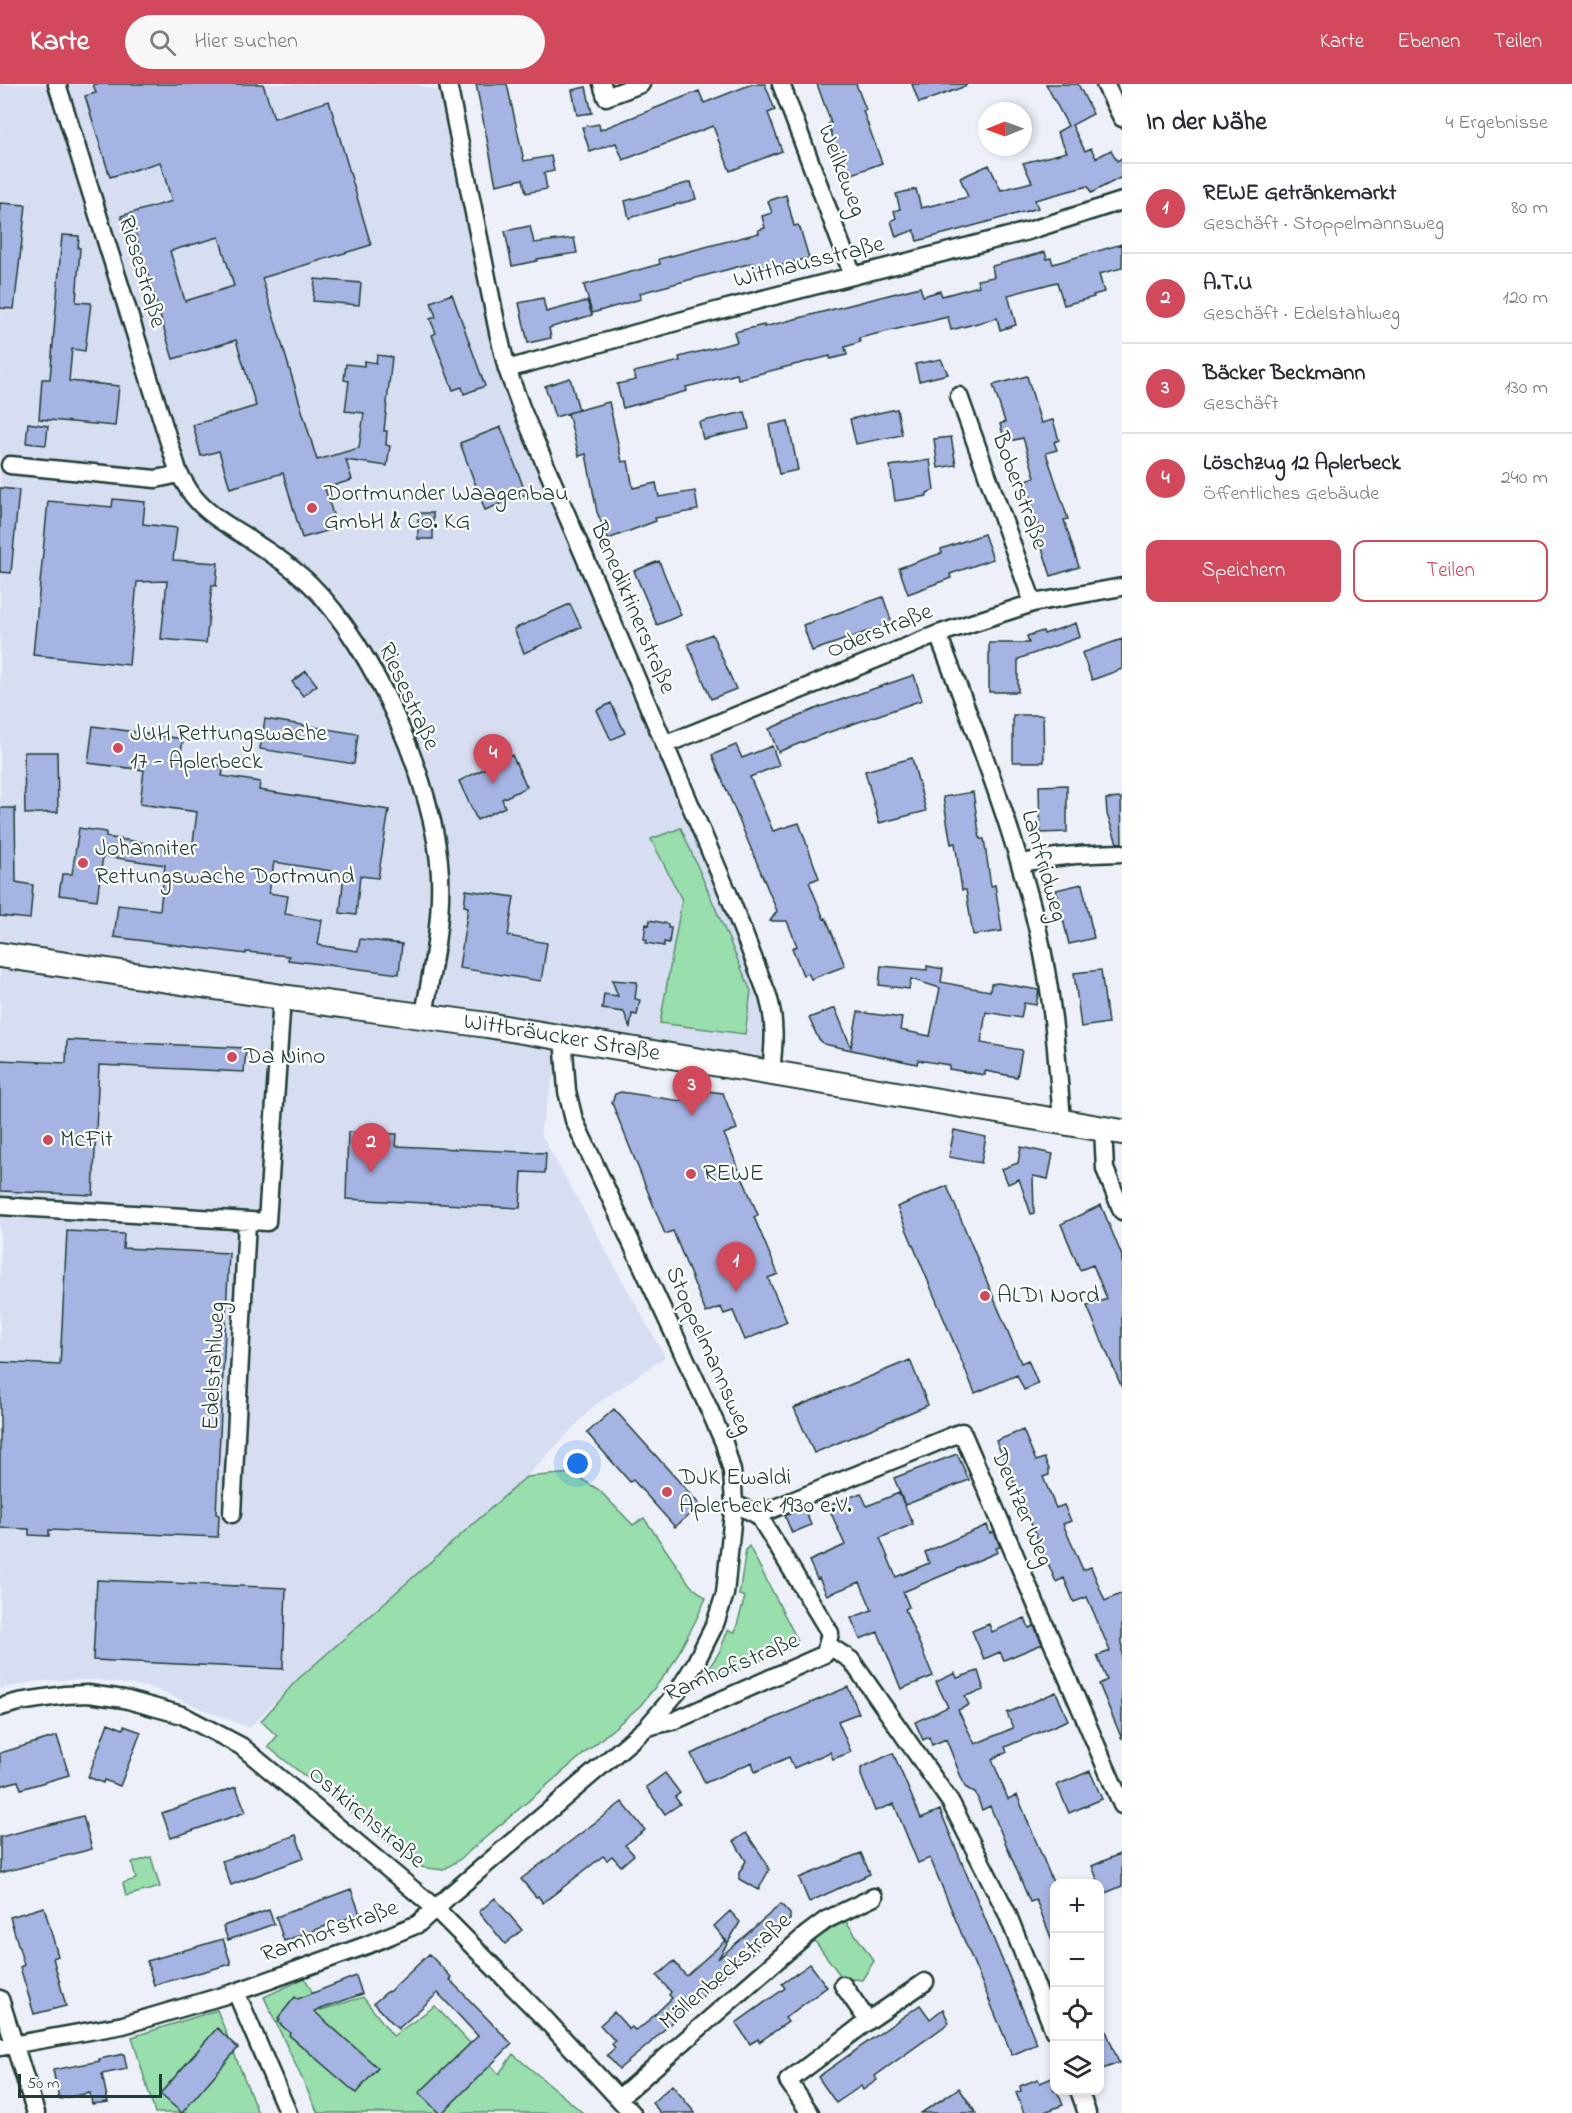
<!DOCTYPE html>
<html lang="de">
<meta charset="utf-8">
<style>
:root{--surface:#fff;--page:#f7f7f7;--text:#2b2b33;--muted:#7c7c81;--line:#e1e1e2;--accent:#d1495b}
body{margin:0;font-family:"Indie Flower",sans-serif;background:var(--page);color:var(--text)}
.controls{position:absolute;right:18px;bottom:18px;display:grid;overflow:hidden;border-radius:12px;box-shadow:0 3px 9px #0003}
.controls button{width:54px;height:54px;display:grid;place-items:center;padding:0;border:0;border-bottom:2px solid var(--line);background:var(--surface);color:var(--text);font:30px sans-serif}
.compass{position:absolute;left:978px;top:18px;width:54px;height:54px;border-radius:50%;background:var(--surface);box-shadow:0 3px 9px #0003;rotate:269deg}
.scale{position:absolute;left:18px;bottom:15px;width:144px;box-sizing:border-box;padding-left:6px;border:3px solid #1f3d34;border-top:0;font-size:16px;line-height:21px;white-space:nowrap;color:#1f3d34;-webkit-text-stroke:4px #fff;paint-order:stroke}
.you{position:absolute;left:578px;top:1380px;width:21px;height:21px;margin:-15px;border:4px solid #fff;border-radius:50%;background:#1a73e8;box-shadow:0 0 0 9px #1a73e833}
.badge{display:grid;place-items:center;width:39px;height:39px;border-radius:50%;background:var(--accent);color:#fff;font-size:20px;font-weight:700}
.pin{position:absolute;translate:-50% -50px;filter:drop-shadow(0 2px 3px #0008)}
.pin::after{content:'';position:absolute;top:32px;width:21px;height:18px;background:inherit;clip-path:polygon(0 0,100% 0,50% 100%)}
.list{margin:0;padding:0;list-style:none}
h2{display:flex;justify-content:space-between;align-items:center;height:78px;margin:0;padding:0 24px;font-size:26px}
h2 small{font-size:20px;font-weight:400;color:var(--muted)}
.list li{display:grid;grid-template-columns:39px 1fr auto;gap:18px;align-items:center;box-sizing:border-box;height:90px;padding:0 24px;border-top:2px solid var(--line)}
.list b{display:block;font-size:22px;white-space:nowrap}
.list p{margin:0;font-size:20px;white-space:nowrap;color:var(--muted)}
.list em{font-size:20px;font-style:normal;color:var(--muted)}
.actions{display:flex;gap:12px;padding:18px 24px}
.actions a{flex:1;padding:14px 0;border:2px solid var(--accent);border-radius:12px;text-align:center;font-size:21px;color:var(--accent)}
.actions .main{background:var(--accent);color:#fff}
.icon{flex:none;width:33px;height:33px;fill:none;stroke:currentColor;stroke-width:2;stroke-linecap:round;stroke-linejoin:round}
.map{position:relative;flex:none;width:1122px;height:2029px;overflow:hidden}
header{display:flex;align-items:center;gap:36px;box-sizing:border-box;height:84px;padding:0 30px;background:var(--accent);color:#fff}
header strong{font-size:28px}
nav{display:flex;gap:33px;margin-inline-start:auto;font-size:21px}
.search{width:420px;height:54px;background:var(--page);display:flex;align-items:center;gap:15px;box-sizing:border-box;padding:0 21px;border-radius:33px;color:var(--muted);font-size:22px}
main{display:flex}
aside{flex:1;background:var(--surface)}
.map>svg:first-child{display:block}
.built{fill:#d7def2}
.green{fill:#98dfad;stroke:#5c8e70;stroke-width:1.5}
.building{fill:#a5b4e3;stroke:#1f3d34;stroke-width:1.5;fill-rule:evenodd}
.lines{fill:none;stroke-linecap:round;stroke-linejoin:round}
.street-casing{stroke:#1f3d34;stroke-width:21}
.secondary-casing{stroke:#1f3d34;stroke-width:28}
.street{stroke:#fff;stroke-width:16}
.secondary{stroke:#fff;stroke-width:24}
.poi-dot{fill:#d1495b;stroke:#fff;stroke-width:2}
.labels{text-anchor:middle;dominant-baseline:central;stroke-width:4.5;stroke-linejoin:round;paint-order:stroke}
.street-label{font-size:24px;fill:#1f3d34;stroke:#fff}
.poi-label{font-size:24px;fill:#1f3d34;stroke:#fff;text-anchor:start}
</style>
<header>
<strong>Karte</strong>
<div class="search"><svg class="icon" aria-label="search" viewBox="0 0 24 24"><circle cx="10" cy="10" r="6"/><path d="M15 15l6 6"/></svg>Hier suchen</div>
<nav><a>Karte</a><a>Ebenen</a><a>Teilen</a></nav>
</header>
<main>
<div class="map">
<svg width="1122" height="2029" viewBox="0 0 1122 2029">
<rect width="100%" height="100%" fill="#edf0f9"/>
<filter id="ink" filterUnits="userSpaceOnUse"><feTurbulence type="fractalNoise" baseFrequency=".0167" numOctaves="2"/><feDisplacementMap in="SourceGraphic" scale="12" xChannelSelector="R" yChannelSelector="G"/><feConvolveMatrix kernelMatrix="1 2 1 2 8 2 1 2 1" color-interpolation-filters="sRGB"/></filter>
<g filter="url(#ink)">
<path class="built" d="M0,0H415L445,9L504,287L768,912L771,988L563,953L540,1048L665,1273L594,1322L526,1393L295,1598L249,1644L152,1604L120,1599L96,1596H62L34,1598L0,1605Z"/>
<path class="green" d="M681,744L751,907L745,950L660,939L682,816L651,755Z
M572,1389L599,1406L633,1441L644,1434L690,1501L706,1514L696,1536L671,1583L640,1622L459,1776L443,1786L420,1783L268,1663L277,1652L261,1637L295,1598L526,1393Z
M749,1462L798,1557L797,1561L711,1597L707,1587L720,1567L728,1546L735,1548L745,1513L739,1511L746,1465Z
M151,1773L160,1803L126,1812L123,1799L136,1795L132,1779Z
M845,1836L874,1877L862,1896L853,1895L846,1899L814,1856Z
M305,1894L321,1926L363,1913L393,1952L435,1922L499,1990L513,1970L583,2029H318L264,1913Z
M217,1926L258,2029H155L132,1953Z"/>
<path class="building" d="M93,0H263L274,34L329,17L371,161L262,194L317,376L359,364L364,329L345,327L349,297L344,296L346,280L364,282V277L376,279L377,271L392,273L384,347H387L386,361L390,362L387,382L346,376L352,396L325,404L337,444L302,454L283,389L230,404L219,367L201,372L193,341L256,322L236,256L173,275L136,151L128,154L121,132L172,117L160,78L110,93L85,12L96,9ZM219,153L234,202L185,217L170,167Z
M476,0H507L524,77L551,72L554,87L544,89L547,105L526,109L523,95L496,101Z
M752,0H765L775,26L768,29L782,67L730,87L713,42L623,76L616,59L590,68L582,43L599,40L600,46L699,7L704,19Z
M817,0H856L866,26L863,27L882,79L847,92L828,40L831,39Z
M912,0H966V2L919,19Z
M1046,0H1078L1093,30L1072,41L1085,67L1091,64L1096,74L1111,66L1117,77L1122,74V93L1091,109L1088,102L1035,116L1038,124L951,148L917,157L914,146L896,153L891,137L896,134L894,127L900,125L896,110L916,105L921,124L968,113L960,94L989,81L1001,106L1032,98L1023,79L1067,68L1057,48L1068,42Z
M586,3L592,29L577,31L572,6Z
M691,98L696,115L629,134L625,117Z
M786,111L794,142L798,141L800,144L809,174L772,184V182L754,185L752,179L640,209L641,215L592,229L584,201L660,180L659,175L759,149L758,146L765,144L762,132L772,129L768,117Z
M0,119L26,121L14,225L0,224Z
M530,142L534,159L574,154L577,169L537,175V177L512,182L505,147Z
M62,151L79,152L78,164H80L76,218L91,219L85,267L72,265L69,297L119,302L115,342L39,335L42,295H50Z
M1122,160V184L1099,190L1104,208L1093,211L1094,213L1064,221L1057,198L1008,211L1016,241L1000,246L997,234L951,246L948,233L859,254L860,258L845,263L847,271L830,275V272L738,295L737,290L686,303L687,307L623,324L617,300L636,296L634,288L680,277L679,273L737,258L734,248L764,241V243L920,203L923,212L940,207L942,212L979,202L977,196L994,193L992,182L1045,168L1047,175L1051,174L1053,180Z
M315,195L361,199L359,221L313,217Z
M452,210L485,302L464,310L462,303L453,306L432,251L436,249L430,235L436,233L431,218Z
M543,214L546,228L587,217L592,231L549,244L551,254L528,259L519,219Z
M941,275L948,290L919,297L915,280Z
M1027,292L1041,339L1053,336L1059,356L1054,358L1057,366L1046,369L1068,435L1064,436L1079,483L1051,492L1036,445L1039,444L1024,397L1035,393L1023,354L1005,358L1000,340L1005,338L993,301Z
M570,294L579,326L555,333L545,302Z
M609,318L622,378L628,377L633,404L656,399L659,413L695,407L698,426L655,434L656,437L608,455L597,428L586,370L579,372L568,329Z
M897,325L902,351L856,360L850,335Z
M745,328L749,345L703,355L699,338Z
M788,337L798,386L779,390L769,341Z
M28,339L48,342L46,361L26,359Z
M501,343L526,410L485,426L460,359Z
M951,353L956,381L938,384L934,355Z
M930,376L934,406L927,409V412L895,417L890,382Z
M0,404L19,406L11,489L0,488Z
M113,415L145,418L143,440L177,444L173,476L218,479L216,502L212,501L206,559L161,555L167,497L137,498L129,581L33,571L48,417L112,423Z
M418,429H433V455H418Z
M984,450L993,475L950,490L951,494L908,510L899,484L942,469L941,465Z
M659,477L681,531L657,541L634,487Z
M883,513L892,539L812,567L803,541Z
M570,520L581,543L524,569L514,545Z
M1076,539L1080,553L1018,575V608H989V559H1029L1027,552L1043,547L1044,550Z
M712,550L736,605L711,615L688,560Z
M1122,555V585L1092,596L1082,569Z
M306,587L317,601L303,612L292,598Z
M914,591L922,616L821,651L778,668L769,645L820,623Z
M611,619L625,649L611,656L597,626Z
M1013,631H1043L1044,678H1013Z
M265,635L358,650L354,680L260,665Z
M93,642L183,655L180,676L224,682L222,692L260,698L259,706L389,726L378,794L360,792L356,831L340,829L344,789L274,778L269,809L288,812L285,830L322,836L318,861L358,867L360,855L402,860L399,890L288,876L289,872L246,868V870L114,853L118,821L160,826L165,781L103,772L97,816L59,811L62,790H72L79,744L106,748V753L192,766L197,728L140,720L144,686L88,679Z
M736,661L742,674L772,662L779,681L750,693L773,747L799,739L819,794L809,798L824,835L826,834L845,882L811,895L808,889L803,891L792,864L797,862L787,837H770L777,827L712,671Z
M24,668H57L58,728L25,730Z
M512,671L527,703L502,715L505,723L477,736L459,697Z
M912,674L926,727L879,739L865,687Z
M1067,701V748L1040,749L1039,702Z
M973,708L980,755H984L991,802L995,801L1002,847L973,851L966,806H962L955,759L951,760L943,713Z
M1121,714L1122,759H1117L1107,730L1106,715Z
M0,724H15L16,798L33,801L30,835L0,832Z
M1082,800L1094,854L1069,860L1056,806Z
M466,806L514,813L508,852L547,859L541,897L459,884L468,823L464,822Z
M650,836L668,840V844H671L669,859L664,858V862L646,859L647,856L644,855L646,840L649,841Z
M881,882L927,886V882L943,885L941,898L966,903L990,907L991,900L998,899L1039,906L1036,921L1024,919L1021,934L986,928L981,959L1022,966L1017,993L985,987V991L949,985V981L918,976L917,980L824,960L818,954L809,934L835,924L851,963L858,928L902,934L900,946L930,952L940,904L911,895L909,905L879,901Z
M1101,886L1108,939L1081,943L1074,889Z
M612,896L637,898L635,915L640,916L637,931L632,930L630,944L624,928L602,925L604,910L618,912Z
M67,956L246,964L244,988L99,981L93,1111L0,1107V976L66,979Z
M684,1004L723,1009L737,1045L724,1050L758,1131L754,1133L778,1190L768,1194L787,1238L745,1256L733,1227L724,1230L721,1223L706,1229L673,1147L665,1150L612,1019L615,1010L621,1008L681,1017Z
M954,1046L986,1053L981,1079L949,1073Z
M348,1048L397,1050L396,1062L546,1069L545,1089L522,1088L520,1124L346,1115Z
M1021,1063L1053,1070L1048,1095L1033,1092L1034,1129L1031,1130L1019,1095L1008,1100L1002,1085L1018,1079Z
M947,1102L1021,1279L1028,1276L1038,1300L1024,1306L1017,1291L975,1309L897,1123Z
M1101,1121L1122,1172V1304L1087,1222L1107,1215L1093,1181L1080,1186L1061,1140Z
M67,1147L124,1150L123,1164L229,1169L216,1430L219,1431L218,1453L49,1446V1452L29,1451V1445L0,1444V1278L60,1281Z
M910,1276L928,1321L814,1369L794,1324Z
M614,1325L700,1421L675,1443L633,1396L630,1398L587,1349Z
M1023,1346L1036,1377L1044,1374L1049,1385V1391L1043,1393L1056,1424L1064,1421L1071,1437L1063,1440L1083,1486L1091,1483L1105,1517L1122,1509V1655L1099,1600L1107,1596L1097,1572L1110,1567L1087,1513L1074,1518L1064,1494L1056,1498L996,1357Z
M957,1370L969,1396L905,1421L894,1394Z
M861,1409L867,1422L899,1409L913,1440L880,1454L896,1493L929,1479L925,1468L987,1441L990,1449L994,1448L1000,1463L996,1464L998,1468L903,1508L909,1523L905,1525L933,1592L901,1605L878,1548L860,1555L851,1534L872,1526L860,1498L827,1511L819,1494L817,1495L809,1477L845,1461L828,1422Z
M804,1424L811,1441L792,1449L785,1432Z
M97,1496L286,1504L283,1585L93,1576Z
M1025,1534L1029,1544L1034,1542L1042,1560L1004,1576L1000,1568L984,1575L972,1547L989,1540L992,1548Z
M978,1587L984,1606L965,1612L969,1621L958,1626L975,1660L1013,1644L1007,1629L1056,1608L1068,1636L1005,1663L1007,1668L992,1675L1008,1715L1017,1711L1054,1801V1861L1036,1816L1030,1818L990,1722L982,1726L976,1710L965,1703L946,1655L932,1661L929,1653L923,1656L915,1638L948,1623L936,1598L955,1589L957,1594Z
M848,1603L859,1629L838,1637L851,1668L833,1675L830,1668L794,1684L789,1673L755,1688L752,1678L705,1699L691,1670Z
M108,1639L123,1645L124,1642L141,1648L120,1702L104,1696L103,1699L88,1693Z
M57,1652L69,1691L21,1705L18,1697L0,1702V1669Z
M893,1669L921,1734L940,1726L1037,1960L1012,1971L930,1774L918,1779L894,1720L875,1727L861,1691V1684Z
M1090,1687L1102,1715L1069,1729L1057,1701Z
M665,1689L680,1709L675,1713L680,1720L665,1730L646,1703Z
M236,1703L246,1728L171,1754L162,1729Z
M622,1718L645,1746L625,1761L634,1771L621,1782L612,1772L607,1776L603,1772L543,1819L538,1812L536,1813L521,1795Z
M83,1732L92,1765L0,1789V1753Z
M746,1749L764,1775L769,1786L758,1806L739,1795V1789L746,1777L734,1757Z
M296,1751L304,1774L231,1801L222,1777Z
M861,1769L870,1790L809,1818L799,1794Z
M1122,1769V1802L1103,1810L1092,1782Z
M351,1805L360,1830L284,1857L276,1833Z
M495,1814L522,1846L505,1860L479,1828Z
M781,1820L790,1830V1836L711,1904L687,1928L686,1927L676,1934L647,1962L619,1985L607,1971L615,1964L612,1960L615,1957L600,1941L614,1928L629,1945L632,1943L635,1946L644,1941L672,1914L669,1911L671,1908L657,1892L674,1877L686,1892L726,1856L727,1858L714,1842L730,1827L740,1838L718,1875Z
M44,1823L58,1872L53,1874L66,1922L34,1930L20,1883L24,1881L10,1833Z
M269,1826L274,1840L228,1856L223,1842Z
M223,1855L231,1880L154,1901L147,1877Z
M429,1870L452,1894L450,1896L512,1960L442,2029H439L419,2009L478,1952L438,1909L398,1945L374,1919L388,1907L389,1908Z
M810,1880L827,1903L785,1934L788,1938L759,1958L758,1955L750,1960L736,1939L785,1904L782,1900Z
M356,1892L362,1910L314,1927L378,1984L356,2009L289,1951L290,1949L278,1938L280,1936L278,1934L295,1913L298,1915Z
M920,1921L930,1935L943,1925L949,1939L875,1992L877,1996L863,2006L861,2002L836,2019L818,1993Z
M1100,1932L1119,1979L1100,1986Z
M217,1944L238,1964L182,2029L160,2010Z
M124,1970L127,1985L102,1990L108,2018L92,2020L90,2009L59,2015L53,1986L100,1977L99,1975Z
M1052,1994L1054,2007H1057L1063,2021L1042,2029H1024L1016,2009L1021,2007L1020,2002L1038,1995L1040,1999Z
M672,2001L695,2029H661L652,2019Z
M959,2004L976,2029H921L944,2014Z"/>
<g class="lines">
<defs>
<path id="street" d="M57,0L179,390C184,397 188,406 194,413C206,428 224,439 240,449C264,465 289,480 310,500C373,562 436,703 440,791C442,838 432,885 424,931
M448,0L498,248L507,285L522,326L728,809L768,912C776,938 774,961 771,988
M602,0L606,13L641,0
M781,0L853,192
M1105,0L1122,34
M507,285L716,227L1028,147L1122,117
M959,312L1033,519
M10,381L156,395L179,390
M938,550C975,647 1014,745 1038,847C1053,910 1057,973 1062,1037
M664,661L938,550L1033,519L1122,503
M1020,780C1054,771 1088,770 1122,769
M1103,1044L1105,1085L1122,1127
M0,1122L267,1138L282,913
M232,1430L247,1137
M759,1432L770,1426L962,1348L1122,1721
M828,1561L851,1576L951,1719L1007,1829L1054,1947
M0,1623L19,1618L65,1611L88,1610L124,1615L182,1631L241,1662L435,1824L545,1935L632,2029
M647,1643L676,1636L825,1570L830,1549L759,1432L734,1419
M843,1901L868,1937
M236,1908L288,2029
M0,1915L36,2029
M0,1963L123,1941L144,1935L236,1908L367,1861L418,1840L450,1811L647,1643L678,1607L695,1580L715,1540L725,1510L734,1419L732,1387L724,1359L710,1327L574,1036L567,1007L563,953
M1079,2006L1087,2029
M619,2014L806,1851L826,1836L874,1813
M810,2029L788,1997L868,1937L925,1898"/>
<g id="secondary">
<path id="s1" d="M0,871L282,913L487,941L1122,1048"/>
</g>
</defs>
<use href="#street" class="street-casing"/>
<use href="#secondary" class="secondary-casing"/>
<use href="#street" class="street"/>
<use href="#secondary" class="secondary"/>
</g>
</g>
<g class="poi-dot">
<circle cx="312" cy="424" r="6"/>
<circle cx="118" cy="664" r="6"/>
<circle cx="83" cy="779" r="6"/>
<circle cx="232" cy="973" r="6"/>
<circle cx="48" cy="1056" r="6"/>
<circle cx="691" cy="1090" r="6"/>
<circle cx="985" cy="1212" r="6"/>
<circle cx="667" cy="1408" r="6"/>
</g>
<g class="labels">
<g class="street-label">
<text transform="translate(841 87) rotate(69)">Weilkeweg</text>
<text transform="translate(809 179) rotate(-14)">Witthausstraße</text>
<text transform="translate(141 188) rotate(73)">Riesestraße</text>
<text transform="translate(1019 407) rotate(70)">Boberstraße</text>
<text transform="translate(632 524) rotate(67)">Benediktinerstraße</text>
<text transform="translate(880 548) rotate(-22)">Oderstraße</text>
<text transform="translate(408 613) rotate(65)">Riesestraße</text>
<text transform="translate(1043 782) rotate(74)">Lantfridweg</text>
<text stroke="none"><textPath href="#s1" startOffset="568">Wittbräucker Straße</textPath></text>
<text transform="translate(708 1267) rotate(66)">Stoppelmannsweg</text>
<text transform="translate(215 1282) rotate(-87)">Edelstahlweg</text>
<text transform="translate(1021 1424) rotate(67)">Deutzer Weg</text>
<text transform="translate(732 1584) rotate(-23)">Ramhofstraße</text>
<text transform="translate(366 1734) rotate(40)">Ostkirchstraße</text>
<text transform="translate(330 1848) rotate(-20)">Ramhofstraße</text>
<text transform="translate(726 1888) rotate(-41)">Möllenbeckstraße</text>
</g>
<g class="poi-label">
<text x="324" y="410">Dortmunder Waagenbau<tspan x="324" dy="28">GmbH &amp; Co. KG</tspan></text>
<text x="130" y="650">JUH Rettungswache<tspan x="130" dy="28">17 - Aplerbeck</tspan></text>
<text x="95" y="765">Johanniter<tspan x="95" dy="28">Rettungswache Dortmund</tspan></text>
<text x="244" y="973">Da Nino</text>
<text x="60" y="1056">McFit</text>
<text x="703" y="1090">REWE</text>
<text x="997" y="1212">ALDI Nord</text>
<text x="679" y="1394">DJK Ewaldi<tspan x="679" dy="28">Aplerbeck 1930 e.V.</tspan></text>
</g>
</g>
</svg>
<div class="controls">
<button>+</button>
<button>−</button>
<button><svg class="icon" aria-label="locate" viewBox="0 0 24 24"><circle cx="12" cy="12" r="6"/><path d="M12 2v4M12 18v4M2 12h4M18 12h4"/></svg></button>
<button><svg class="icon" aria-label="layers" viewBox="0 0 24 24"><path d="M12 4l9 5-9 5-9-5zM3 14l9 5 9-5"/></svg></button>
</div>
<svg class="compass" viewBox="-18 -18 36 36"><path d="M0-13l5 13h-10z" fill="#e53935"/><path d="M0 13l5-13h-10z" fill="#7c7c81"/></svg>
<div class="scale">50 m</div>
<div class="you"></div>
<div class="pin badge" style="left:736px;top:1208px">1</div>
<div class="pin badge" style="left:371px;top:1089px">2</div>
<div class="pin badge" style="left:692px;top:1032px">3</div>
<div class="pin badge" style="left:493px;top:700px">4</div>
</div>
<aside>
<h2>In der Nähe<small>4 Ergebnisse</small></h2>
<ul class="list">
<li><span class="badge">1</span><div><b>REWE Getränkemarkt</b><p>Geschäft · Stoppelmannsweg</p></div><em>80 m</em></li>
<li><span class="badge">2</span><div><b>A.T.U</b><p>Geschäft · Edelstahlweg</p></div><em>120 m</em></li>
<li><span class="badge">3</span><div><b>Bäcker Beckmann</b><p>Geschäft</p></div><em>130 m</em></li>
<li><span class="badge">4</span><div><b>Löschzug 12 Aplerbeck</b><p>Öffentliches Gebäude</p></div><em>240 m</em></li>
</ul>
<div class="actions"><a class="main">Speichern</a><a>Teilen</a></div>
</aside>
</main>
